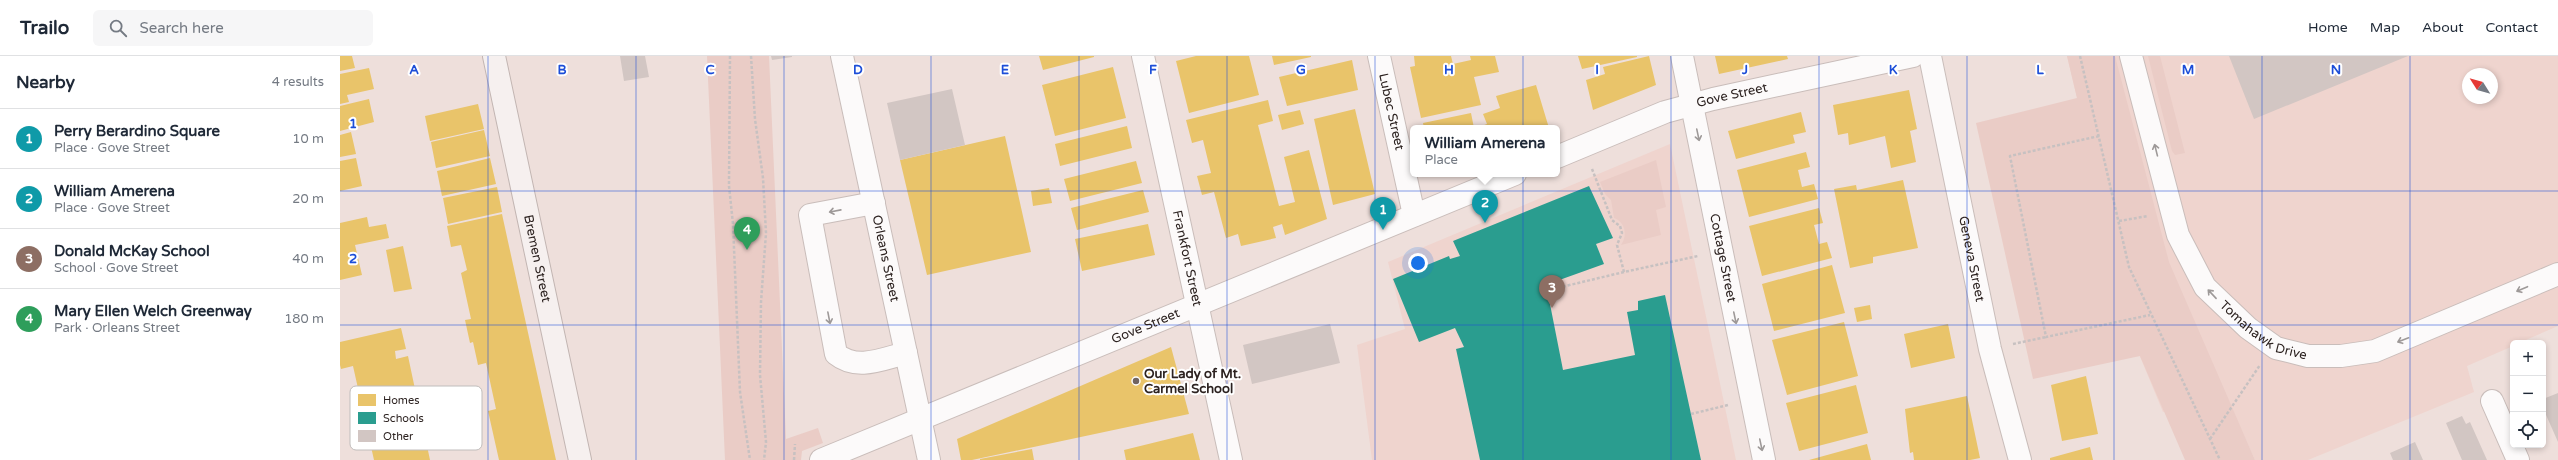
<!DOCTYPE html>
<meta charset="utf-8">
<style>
:root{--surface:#fff;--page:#f6f6f7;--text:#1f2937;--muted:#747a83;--line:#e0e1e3;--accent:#706461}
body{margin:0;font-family:"Varela Round",sans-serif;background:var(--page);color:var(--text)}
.controls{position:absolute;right:12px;bottom:12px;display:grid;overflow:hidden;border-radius:6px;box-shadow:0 2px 6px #0003}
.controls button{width:36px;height:36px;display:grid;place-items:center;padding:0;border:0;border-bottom:1px solid var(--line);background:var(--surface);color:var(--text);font:20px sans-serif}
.compass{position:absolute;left:2122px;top:12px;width:36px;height:36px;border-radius:50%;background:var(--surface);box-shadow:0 2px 6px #0003;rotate:307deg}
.you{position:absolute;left:1078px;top:207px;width:14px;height:14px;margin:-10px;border:3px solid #fff;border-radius:50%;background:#1a73e8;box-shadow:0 0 0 6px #1a73e833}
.badge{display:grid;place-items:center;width:26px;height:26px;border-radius:50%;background:var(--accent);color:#fff;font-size:13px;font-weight:700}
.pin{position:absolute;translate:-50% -33px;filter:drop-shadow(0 1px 2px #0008)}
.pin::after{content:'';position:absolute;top:21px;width:14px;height:12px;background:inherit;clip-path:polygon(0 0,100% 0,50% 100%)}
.popup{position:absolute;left:1070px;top:69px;width:150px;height:52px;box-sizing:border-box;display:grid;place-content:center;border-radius:6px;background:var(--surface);filter:drop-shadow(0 1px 3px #0005);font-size:13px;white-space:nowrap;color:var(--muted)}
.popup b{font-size:15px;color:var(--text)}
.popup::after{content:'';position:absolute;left:50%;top:100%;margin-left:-8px;border:8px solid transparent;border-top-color:var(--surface)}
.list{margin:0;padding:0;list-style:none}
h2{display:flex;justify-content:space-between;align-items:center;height:52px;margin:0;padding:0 16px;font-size:17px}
h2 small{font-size:13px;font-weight:400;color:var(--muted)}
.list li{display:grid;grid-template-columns:26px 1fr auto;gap:12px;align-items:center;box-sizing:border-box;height:60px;padding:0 16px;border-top:1px solid var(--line)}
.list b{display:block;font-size:15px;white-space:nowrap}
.list p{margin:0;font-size:13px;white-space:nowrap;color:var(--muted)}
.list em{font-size:13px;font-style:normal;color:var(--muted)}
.icon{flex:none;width:22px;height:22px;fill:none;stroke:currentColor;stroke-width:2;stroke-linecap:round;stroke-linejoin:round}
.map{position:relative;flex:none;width:2218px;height:404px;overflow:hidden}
header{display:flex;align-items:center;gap:24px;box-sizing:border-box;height:56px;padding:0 20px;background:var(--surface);border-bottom:1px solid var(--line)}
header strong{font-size:19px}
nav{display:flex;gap:22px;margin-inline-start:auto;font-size:14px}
.search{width:280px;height:36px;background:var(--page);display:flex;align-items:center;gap:10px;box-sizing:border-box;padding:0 14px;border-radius:6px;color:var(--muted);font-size:15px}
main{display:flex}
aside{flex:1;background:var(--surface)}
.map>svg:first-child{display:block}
.built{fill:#efd4ce;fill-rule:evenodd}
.green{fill:#eaccc6}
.homes{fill:#e9c46a}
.schools{fill:#2a9d8f}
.building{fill:#d2c6c3}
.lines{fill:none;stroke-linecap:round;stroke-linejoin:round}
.minor-casing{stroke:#c9bdba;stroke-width:24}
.major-casing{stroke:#c2b5b2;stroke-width:24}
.path{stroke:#c7c1c1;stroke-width:2.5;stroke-dasharray:3 2;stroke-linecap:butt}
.minor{stroke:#fcfafa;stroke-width:22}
.major{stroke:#f6f0ef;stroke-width:22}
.oneway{stroke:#9e9998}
.grid{fill:none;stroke:#1d4ed8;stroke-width:1;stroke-opacity:0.55}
.poi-dot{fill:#706461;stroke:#fff;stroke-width:1.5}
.labels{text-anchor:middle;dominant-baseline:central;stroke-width:4;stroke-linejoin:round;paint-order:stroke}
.street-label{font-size:13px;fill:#2c2220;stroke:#fff}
.poi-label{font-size:13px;font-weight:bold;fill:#2c2220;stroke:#fff;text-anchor:start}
.key{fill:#fff;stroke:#c0bdbc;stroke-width:1}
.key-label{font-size:11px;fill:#2c2220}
.grid-label{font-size:13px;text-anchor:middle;font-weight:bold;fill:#1d4ed8;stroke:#fff;stroke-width:4;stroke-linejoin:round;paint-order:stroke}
</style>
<header>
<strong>Trailo</strong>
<div class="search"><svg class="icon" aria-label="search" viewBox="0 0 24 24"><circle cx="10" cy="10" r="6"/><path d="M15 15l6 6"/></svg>Search here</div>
<nav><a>Home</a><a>Map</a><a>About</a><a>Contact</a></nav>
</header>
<main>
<aside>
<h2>Nearby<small>4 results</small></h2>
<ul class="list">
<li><span class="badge" style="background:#0f9aa8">1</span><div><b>Perry Berardino Square</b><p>Place · Gove Street</p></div><em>10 m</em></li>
<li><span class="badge" style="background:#0f9aa8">2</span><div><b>William Amerena</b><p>Place · Gove Street</p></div><em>20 m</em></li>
<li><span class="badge" style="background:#8d6e63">3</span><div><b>Donald McKay School</b><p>School · Gove Street</p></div><em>40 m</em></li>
<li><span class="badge" style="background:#2e9e5b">4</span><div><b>Mary Ellen Welch Greenway</b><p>Park · Orleans Street</p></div><em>180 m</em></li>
</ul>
</aside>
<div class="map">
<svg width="2218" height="404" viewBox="0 0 2218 404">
<rect width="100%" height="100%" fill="#eedfdb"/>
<path class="built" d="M1727,0H2218V270L2179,287H2173V290L2127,310L2134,336L1968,404H1915L1882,330L1823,356L1772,233L1737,42ZM2128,18H2152V42H2128Z
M1330,88L1396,404H1032L1017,289L1065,273L1048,206Z"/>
<path class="green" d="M367,0H429L446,383L478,372L483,387L462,395L461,404H385Z
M1727,0H1775L1829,206L1915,404H1845L1800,300L1693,323L1636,67L1737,42Z
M1808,0H1820L1845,97L1835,99L1832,95Z
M1316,104L1326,151L1316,154L1321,179L1281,189C1288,179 1285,166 1274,162L1271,144L1265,138L1260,126Z"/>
<path class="homes" d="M0,0H12L15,12L0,15Z
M699,0H754V1L703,14Z
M856,0H909L919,39L849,57L836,5Z
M932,0H971V1L934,9Z
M1074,0H1111L1113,8L1131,4L1130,0H1155L1159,16L1134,21L1141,49L1081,62L1070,11L1075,10Z
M1238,0H1297V1L1242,13Z
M1309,0L1316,29L1253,54L1246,24L1265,18L1263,11Z
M1375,0H1447L1448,3L1379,18Z
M1012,4L1018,34L947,50L939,21Z
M773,11L786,62L715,80L702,29Z
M29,12L34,33L7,39L9,46L0,48V18Z
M1196,29L1209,72H1136L1147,68L1143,58L1160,52L1156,40Z
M1569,34L1577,73L1570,75L1576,106L1551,112L1545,80L1509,89L1508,77L1498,79L1493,49Z
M29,43L34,66L0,75V50Z
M928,44L933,65L918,69L939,150L955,146L944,101L969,94L987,163L945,179L942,168L933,171L936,182L901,190L898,178L886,182L874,136L862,139L857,120L871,117L863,84L852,87L846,64Z
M138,48L144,73L90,85L85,60Z
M1015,53L1035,138L993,149L974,63Z
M960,54L964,68L942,74L938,59Z
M1461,56L1466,76L1453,79L1455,87L1396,103L1388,75Z
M1131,57L1134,72H1084L1083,67Z
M787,70L792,92L720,110L715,88Z
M144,74L150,100L96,112L91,86Z
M11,76L16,98L0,101V79Z
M665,80L691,196L587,219L560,104Z
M1466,96L1470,111L1458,114L1462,131L1474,128L1478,143L1409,161L1397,114Z
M16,102L22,130L0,135V105Z
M150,102L156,128L102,140L97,115Z
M796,105L802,127L730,145L724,123Z
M1563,124L1578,192L1533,201V207L1510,212L1494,133L1516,129L1517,134Z
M157,131L162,156L108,168L103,142Z
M709,132L712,147L693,150L691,135Z
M803,134L809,156L737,174L731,152Z
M1479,152L1483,167L1474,169L1479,188L1487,186L1492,202L1422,220L1409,170Z
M162,158L167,181L216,404H159L148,355L156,353L146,307L138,309L133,286L130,287L125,264L131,263L121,217L127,214L121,189L111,191L107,170Z
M27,161L29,171L46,168L49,182L15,189L22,219L0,224V167Z
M808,168L815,199L742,215L735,183Z
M63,190L72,233L54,236L46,194Z
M1492,209L1505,257L1434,275L1422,228Z
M1530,249L1532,263L1517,266L1514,252Z
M1504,266L1518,320L1447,339L1432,284Z
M1608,268L1615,302L1571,312L1564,278Z
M61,272L66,293L55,295L56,303L68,300L90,404H34L13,310L1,313L0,309V286Z
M831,291L849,358L632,404H621L617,383Z
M1746,320L1758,378L1722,385L1711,329Z
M1516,329L1528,377L1459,395L1446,347Z
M1627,340L1640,402L1630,404H1574L1573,396L1570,397L1565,353Z
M853,377L860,404H786L784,394Z
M1527,388L1531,404H1469Z
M1750,391L1753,404H1710V402Z
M692,393L694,404H640V403Z"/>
<path class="schools" d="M1249,130L1273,182L1256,188L1264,208L1211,227L1216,241L1209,243L1223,314L1295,299L1287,256L1298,254V245L1325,239L1361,404H1140L1116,293L1124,291L1115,272L1079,286L1053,223L1109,200L1110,203L1120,200L1113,185Z"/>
<path class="building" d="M280,0H305L309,21L284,25Z
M431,0H452V1L432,4Z
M1889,0H2068L1914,63Z
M612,33L625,89L560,104L547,47Z
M990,268L1000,307L912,328L903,289Z
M2218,337V386L2203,352V343Z
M2122,360L2126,368L2130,366L2147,404H2122L2106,367Z
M2075,386L2083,404H2053L2050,397Z"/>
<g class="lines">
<defs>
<g id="minor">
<path id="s1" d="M502,0L589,404"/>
<path id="s2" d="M803,0L891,404"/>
<path id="s3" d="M1039,0L1074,159"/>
<path id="s4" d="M1342,0L1424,404"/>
<path id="s5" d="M1590,0L1650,293L1680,404"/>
<path id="s6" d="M1791,0L1838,179L1865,231L1908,272L1936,292L1968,300H2001L2035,295L2218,218"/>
<path id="s7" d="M1217,101L1325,56L1373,43L1573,0"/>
<path d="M534,147L470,159L496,298C517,315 542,303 566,297"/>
<path d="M2152,345L2178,404"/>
<path id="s8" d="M481,404L1175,118"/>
</g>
<g id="major">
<path id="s9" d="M154,0L240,404"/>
</g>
</defs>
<use href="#minor" class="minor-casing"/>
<use href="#major" class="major-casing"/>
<path class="path" d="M390,0L389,130L393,168L400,336L410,404
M411,0L415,63L423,122L426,177L421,246L420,319L426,386L424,404
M1740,0L1789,211L1880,404
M1759,80L1670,100L1706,281L1810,259
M1252,113L1272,164L1280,170L1282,177L1277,189L1284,216L1358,200
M1779,165L1808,160
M1213,233L1284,216
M1673,288L1706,281
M1351,358L1388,349
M1870,383L1920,309
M454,404L455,388"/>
<use href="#minor" class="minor"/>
<use href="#major" class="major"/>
</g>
<defs><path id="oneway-shaft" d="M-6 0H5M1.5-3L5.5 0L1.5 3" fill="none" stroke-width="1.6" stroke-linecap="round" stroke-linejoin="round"/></defs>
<g class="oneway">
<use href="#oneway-shaft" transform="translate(1358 79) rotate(78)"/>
<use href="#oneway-shaft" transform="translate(1816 94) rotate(-104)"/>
<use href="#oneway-shaft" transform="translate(495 155) rotate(169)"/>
<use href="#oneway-shaft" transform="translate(2182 233) rotate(157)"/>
<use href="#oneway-shaft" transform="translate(1872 238) rotate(-133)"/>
<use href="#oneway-shaft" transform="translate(489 262) rotate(79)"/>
<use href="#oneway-shaft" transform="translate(1395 262) rotate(78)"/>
<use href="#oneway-shaft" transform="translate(2063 284) rotate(159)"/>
<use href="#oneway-shaft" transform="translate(1421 389) rotate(78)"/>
</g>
<path class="grid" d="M148,0V404M296,0V404M444,0V404M591,0V404M739,0V404M887,0V404M1035,0V404M1183,0V404M1331,0V404M1479,0V404M1627,0V404M1774,0V404M1922,0V404M2070,0V404M0,135H2218M0,269H2218"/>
<circle class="poi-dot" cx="796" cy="325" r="4"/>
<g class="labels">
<g class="street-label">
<text stroke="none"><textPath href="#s7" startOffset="186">Gove Street</textPath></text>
<text stroke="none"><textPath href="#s3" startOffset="57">Lubec Street</textPath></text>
<text stroke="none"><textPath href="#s9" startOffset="207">Bremen Street</textPath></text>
<text stroke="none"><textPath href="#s1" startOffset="207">Orleans Street</textPath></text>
<text stroke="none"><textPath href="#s2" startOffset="207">Frankfort Street</textPath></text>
<text stroke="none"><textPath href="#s4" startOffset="206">Cottage Street</textPath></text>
<text stroke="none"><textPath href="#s5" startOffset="207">Geneva Street</textPath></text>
<text stroke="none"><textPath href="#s8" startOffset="351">Gove Street</textPath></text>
<text stroke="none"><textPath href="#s6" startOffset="318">Tomahawk Drive</textPath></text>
</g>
<g class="poi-label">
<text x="804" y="318">Our Lady of Mt.<tspan x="804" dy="15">Carmel School</tspan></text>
</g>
</g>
<rect x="10" y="330" width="132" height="64" rx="6" class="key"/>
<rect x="18" y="338" width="18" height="12" fill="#e9c46a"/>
<rect x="18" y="356" width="18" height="12" fill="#2a9d8f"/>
<rect x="18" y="374" width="18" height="12" fill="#d2c6c3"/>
<g class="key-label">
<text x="43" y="348">Homes</text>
<text x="43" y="366">Schools</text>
<text x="43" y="384">Other</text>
</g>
<g class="grid-label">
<text x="74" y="18">A</text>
<text x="222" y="18">B</text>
<text x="370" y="18">C</text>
<text x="518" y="18">D</text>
<text x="665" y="18">E</text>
<text x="813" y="18">F</text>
<text x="961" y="18">G</text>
<text x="1109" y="18">H</text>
<text x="1257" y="18">I</text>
<text x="1405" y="18">J</text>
<text x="1553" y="18">K</text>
<text x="1700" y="18">L</text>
<text x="1848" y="18">M</text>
<text x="1996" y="18">N</text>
<text x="13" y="72">1</text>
<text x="13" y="207">2</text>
</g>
</svg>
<div class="controls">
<button>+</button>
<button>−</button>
<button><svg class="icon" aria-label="locate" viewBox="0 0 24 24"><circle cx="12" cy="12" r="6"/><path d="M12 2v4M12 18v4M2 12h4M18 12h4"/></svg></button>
</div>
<svg class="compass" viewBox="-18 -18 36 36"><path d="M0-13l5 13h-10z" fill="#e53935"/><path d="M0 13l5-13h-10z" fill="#747a83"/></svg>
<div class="you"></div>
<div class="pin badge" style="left:1043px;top:174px;background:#0f9aa8">1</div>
<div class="pin badge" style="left:1145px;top:167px;background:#0f9aa8">2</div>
<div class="popup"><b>William Amerena</b>Place</div>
<div class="pin badge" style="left:1212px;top:252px;background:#8d6e63">3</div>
<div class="pin badge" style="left:407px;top:194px;background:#2e9e5b">4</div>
</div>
</main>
